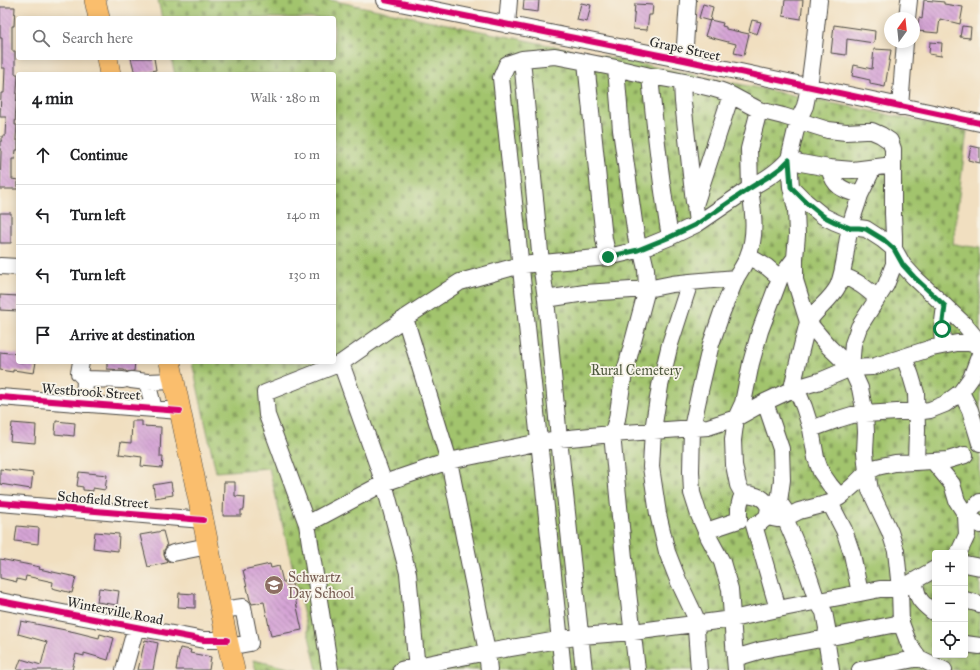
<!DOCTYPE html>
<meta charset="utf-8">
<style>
:root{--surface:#fff;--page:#f6f6f6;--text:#202124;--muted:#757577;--line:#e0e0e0}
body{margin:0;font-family:"IM FELL Great Primer",serif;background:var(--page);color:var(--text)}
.controls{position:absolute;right:12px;bottom:12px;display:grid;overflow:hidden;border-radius:4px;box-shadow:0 2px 10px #0003}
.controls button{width:36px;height:36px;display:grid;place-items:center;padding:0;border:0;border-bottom:1px solid var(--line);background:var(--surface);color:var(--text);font:20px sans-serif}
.compass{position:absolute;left:884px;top:12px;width:36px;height:36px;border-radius:50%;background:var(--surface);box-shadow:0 2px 10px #0003;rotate:15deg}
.stop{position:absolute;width:12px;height:12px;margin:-9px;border:3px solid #0b8043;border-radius:50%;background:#fff}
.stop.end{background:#0b8043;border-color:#fff;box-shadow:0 1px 4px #0008}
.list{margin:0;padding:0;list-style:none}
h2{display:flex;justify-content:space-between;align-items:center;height:52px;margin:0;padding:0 16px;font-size:17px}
h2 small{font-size:13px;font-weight:400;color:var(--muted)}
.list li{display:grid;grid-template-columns:26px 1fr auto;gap:12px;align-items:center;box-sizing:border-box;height:60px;padding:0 16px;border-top:1px solid var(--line)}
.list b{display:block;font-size:15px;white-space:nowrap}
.list em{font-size:13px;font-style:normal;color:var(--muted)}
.icon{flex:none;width:22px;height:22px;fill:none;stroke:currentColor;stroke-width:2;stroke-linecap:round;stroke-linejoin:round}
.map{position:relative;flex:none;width:980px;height:670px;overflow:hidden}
.search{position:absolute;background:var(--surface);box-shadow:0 2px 10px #0003;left:16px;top:16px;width:320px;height:44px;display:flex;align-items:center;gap:10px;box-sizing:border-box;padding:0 14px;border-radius:4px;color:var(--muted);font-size:15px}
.panel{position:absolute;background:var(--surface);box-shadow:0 2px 10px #0003;left:16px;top:72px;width:320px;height:292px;border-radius:4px}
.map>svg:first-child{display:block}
.cemetery{fill:url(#cemetery-stones);stroke:#66784c;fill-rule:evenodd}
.building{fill:url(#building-back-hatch)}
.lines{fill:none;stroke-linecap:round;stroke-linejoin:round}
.minor-casing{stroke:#494641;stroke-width:18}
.major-casing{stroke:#494641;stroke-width:22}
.minor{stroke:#fff;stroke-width:16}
.major{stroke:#fabe6d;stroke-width:21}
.cycleway-casing{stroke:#f7f3e8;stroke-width:8}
.cycleway{stroke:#d6006c;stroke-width:6}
.route{stroke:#0b8043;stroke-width:5}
.labels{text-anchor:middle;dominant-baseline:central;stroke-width:3.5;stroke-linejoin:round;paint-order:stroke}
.street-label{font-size:14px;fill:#2b2b2b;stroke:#f7f3e8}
.park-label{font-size:14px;fill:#4f593f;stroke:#f7f3e8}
.education-label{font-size:14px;fill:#785e54;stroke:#f7f3e8;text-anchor:start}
</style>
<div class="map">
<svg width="980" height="670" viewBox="0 0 980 670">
<defs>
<pattern id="cemetery-stones" width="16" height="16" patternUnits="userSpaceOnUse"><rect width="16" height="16" fill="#a2c46d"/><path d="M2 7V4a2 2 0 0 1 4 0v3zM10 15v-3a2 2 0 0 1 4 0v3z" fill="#849f5a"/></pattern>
<pattern id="building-back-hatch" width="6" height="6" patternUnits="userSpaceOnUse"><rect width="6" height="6" fill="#d5a4d5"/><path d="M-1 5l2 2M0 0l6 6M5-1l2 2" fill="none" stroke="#ad86ad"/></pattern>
</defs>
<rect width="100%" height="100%" fill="#f7f3e8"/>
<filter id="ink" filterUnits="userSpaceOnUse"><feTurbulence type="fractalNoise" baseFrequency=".025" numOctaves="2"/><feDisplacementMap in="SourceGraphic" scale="8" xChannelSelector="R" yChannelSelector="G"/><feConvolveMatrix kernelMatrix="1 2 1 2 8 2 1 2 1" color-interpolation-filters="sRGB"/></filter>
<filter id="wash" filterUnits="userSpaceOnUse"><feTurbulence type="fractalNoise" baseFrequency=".012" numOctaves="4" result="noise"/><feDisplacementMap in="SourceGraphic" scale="16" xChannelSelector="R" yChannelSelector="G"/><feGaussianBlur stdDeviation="0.9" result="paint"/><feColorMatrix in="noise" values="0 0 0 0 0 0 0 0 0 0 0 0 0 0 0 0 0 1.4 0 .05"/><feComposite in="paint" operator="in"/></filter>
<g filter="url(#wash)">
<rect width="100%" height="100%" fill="#f1dfc0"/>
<path class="cemetery" d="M158,0H330L967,131L953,244L980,248V670H317L269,468L216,472L192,362H334V74H175L171,58H334V18H162ZM935,553H965V655H935Z
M253,660L298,670H256Z"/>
<g id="blocks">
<path class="building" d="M524,0H539L538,12L523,10Z
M785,0H803L801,19L783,16Z
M924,0L944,2V4L963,7L960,24L940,19L938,33L917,31L919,18L922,19Z
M581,3L591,5L587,22L577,20Z
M635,4L653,5L652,15H649L647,30L633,29Z
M703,4L713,7L710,21L699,18Z
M0,7H15L14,26H12V51H15V74H18L15,125H17L16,140H18V150H16L15,159H12V179L18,180V189H0L1,150H0V141H2V136H5L6,117H0L1,93H4L5,68H2V38H0Z
M710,20L723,23L722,26L726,27V29L749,34L744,55L734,53L736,44L705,36Z
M752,20L761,22L757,34L749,31Z
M834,25L875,31L874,43L847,39L846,55L831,53Z
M962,26L971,27L970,38L960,37Z
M930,42L942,43L941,56L929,54Z
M874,49L891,50L885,87L870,84V80L852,76L854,65L872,69Z
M131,58H154L156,70L135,74Z
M971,146L980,148V163L968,160Z
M0,213H11V243H0Z
M0,295L18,296V311L0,310Z
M0,352L18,354V362H36L34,373L13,370V372L0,370Z
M107,362H135L134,371L127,372L124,370L107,369Z
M56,421L75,423L74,436L55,434Z
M132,421H142V426L161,427L160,457H163L162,468L141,466L142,457L119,454L121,442L131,443Z
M12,423L36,425L35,443L10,441Z
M0,469L33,473L31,489L0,484Z
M79,472L107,475L105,490L93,488V491L83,490V487L77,486Z
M171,482L173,495L155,498L153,485Z
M224,482H235V496L245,497L244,510H241V516H223Z
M17,526L39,528L38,544L15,541Z
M163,531L167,546L164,550V555L166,560L170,562L148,567L140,535Z
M95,532L119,534L118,551L93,548Z
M0,559L40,567L39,569L76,577L72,593L52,588L53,582L26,576L25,581L17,579V582L0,578Z
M270,564L271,568L279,566L283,582H286V585L292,584L302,630L271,636L264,602L252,604L250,600L243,570Z
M99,588L119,591L117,605L97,602Z
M179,593L195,594V608L178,607Z
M21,621L75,632L99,638L100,634L114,638L108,660L84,653V656L76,654L72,670H17L21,659L41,665L47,642L18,634Z
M145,640L158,643L153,670H138Z
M180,648L191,650L190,653L211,657L209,670H176Z"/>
</g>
</g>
<g filter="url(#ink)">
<use href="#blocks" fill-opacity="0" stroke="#494641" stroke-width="1"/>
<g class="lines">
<defs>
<path id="minor" d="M385,0L684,60L980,123
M907,18L909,0
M507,25L509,0
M522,59L507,64L501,78L563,670
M684,60L688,0
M682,82L683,102L694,202
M731,95L759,110L783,116L828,130L846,132L865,131H872L881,135L890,141L893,149V214L894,236V264L886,285L859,327L853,344L851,368L872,367L932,348L957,343H969L980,346
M900,107L905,42
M829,168L853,170L893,165
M791,187L806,202L823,216L835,222L850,228H859L866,229L883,240L894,249L903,265L914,277L964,324L980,343
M860,195L873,168
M670,237C661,184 655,130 650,76C665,78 679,81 694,84C707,87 720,89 731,95L695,205L697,224
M608,257L604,239L586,62L616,68
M795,258V280L808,322C817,308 831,300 838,286C846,267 845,247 850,228C852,217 857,206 860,195C842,190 834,187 829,168L801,163L789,159L798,121L805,106L809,87L813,56L819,0
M0,266L18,267
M842,276C856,280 866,288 877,298
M736,278L722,312L711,344L699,395L692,428L691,471L692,493L699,515L709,538L722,562L730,589L735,658L736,670
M546,299L585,293L647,289L672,284L690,282
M405,318L449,461L487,652L489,670
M808,322L828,346L851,368L860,388L865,414L866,432L865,452L867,472L870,490L878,507L890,532L896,551L900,589L901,623L909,644L919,658L944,670
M943,345L942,329L945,306
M904,357L911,376L916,393L917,430L916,462
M81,362L79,373L85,379L84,404
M341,363L384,483L408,573L417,670
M85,379L123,380
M131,380L147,382L154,409
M147,382L174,381
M961,392L970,410L980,443
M0,397L180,411
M765,402L781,449L782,480L779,502
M811,429L839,419L852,415L865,414L897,412H916L930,410L945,404L961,392L971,378L980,354
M933,461L952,484L957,501L966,515L980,525
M743,494L738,485L734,465L733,440L736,418L743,403L751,363L760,331L780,278
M840,497L854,485L867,472L877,467L895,463L933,461L948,460L965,455
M0,503L203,520
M767,503L779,502L784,509L785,518L805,565L817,601L824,612L827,628L826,638L831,670
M830,503L844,530L852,554L860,593
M767,517L761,522L754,525L778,609
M307,524L384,483L449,461L540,442L559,439L612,434L708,427L736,418L765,402L793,389L820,381L851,368
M706,531L739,520C739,510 738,504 743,494C751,494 763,496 767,504C770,507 768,513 767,517L777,519L785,518L799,511L830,503L840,497L830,485L821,472L816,458L811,429L804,407L799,395L793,389V384L798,362L808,322
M173,553L208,546
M958,553L960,550L967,535L966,515L980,502
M965,564L980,567
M914,581C918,599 919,601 933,612
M965,600L980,604
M0,601L204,640H227
M221,610L243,607L250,643L228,647
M965,644L980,646
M735,658L762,650L826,638L901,623
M124,670L136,627
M330,670L307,524L267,415L265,393L341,363L405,318L460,282L521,265L608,257L638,250L670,237L697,224L750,188L749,149L759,110
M401,670L417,666L487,652L581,636L633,632L732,619L778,609L860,593L880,589H900L935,569
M584,670L559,439L546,299L541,263L522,59L555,56L586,62
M637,670L624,558L612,434L617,419L623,379L647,289L646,269L643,256L638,250L621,130L616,68L650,76
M699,670L695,616L678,580L667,552L658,514L651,467L653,430L660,386L670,344L690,282L736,278C740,271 745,264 748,256C757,235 753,210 750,188C764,180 778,172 789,159L791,187L796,209L797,235L795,258L780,278L767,267L748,256
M860,670L919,658"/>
<path id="major" d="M95,0L99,18
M107,58L110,74
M170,362L203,520L227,640L234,670"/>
</defs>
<use href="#minor" class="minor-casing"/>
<use href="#major" class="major-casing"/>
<use href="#minor" class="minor"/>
<use href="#major" class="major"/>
<defs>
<path id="cycleway" d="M385,0L684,60L980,123
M0,397L180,411
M0,503L203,520
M0,601L204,640H227"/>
</defs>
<use href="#cycleway" class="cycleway-casing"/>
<use href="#cycleway" class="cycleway"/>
</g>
</g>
<g class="lines" filter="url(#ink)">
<path class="route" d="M608,257L638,250L670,237L697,224L750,188L771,175L782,167L789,160L791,187L806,202L823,216L835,222L850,228H859L866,229L884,240L894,249L903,265L914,277L945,306L942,329"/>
</g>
<defs>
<symbol id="school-disc" viewBox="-11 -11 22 22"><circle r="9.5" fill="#8d6e63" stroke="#f7f3e8"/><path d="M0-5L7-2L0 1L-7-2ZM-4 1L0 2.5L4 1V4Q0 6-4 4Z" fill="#fff"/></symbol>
</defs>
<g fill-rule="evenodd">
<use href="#school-disc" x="263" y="574" width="22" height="22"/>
</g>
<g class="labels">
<g class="street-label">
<text transform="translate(685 49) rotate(12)">Grape Street</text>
<text transform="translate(91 392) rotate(4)">Westbrook Street</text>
<text transform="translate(103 500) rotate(5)">Schofield Street</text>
<text transform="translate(115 611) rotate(11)">Winterville Road</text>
</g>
<g class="park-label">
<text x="636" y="370">Rural Cemetery</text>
</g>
<g class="education-label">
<text x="288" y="577">Schwartz<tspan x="288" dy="16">Day School</tspan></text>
</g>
</g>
</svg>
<div class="controls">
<button>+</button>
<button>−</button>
<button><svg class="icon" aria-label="locate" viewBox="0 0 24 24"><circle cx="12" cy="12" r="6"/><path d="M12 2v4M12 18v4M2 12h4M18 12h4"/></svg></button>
</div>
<svg class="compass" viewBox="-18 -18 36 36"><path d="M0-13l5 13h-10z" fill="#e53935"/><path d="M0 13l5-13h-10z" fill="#757577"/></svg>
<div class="stop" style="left:942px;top:329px"></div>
<div class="stop end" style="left:608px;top:257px"></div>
<div class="search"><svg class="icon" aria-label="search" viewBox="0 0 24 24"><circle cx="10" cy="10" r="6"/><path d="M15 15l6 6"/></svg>Search here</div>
<section class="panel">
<h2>4 min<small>Walk · 280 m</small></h2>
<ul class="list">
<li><svg class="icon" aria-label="ahead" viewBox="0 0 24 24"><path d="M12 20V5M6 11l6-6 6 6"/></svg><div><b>Continue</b></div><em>10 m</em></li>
<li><svg class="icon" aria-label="left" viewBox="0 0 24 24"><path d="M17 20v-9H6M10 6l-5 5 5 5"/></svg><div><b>Turn left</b></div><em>140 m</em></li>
<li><svg class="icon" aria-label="left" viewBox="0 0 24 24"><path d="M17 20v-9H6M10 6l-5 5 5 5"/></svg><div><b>Turn left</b></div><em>130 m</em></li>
<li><svg class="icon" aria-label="arrive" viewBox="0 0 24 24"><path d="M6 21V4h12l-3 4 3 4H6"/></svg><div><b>Arrive at destination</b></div></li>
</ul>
</section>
</div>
